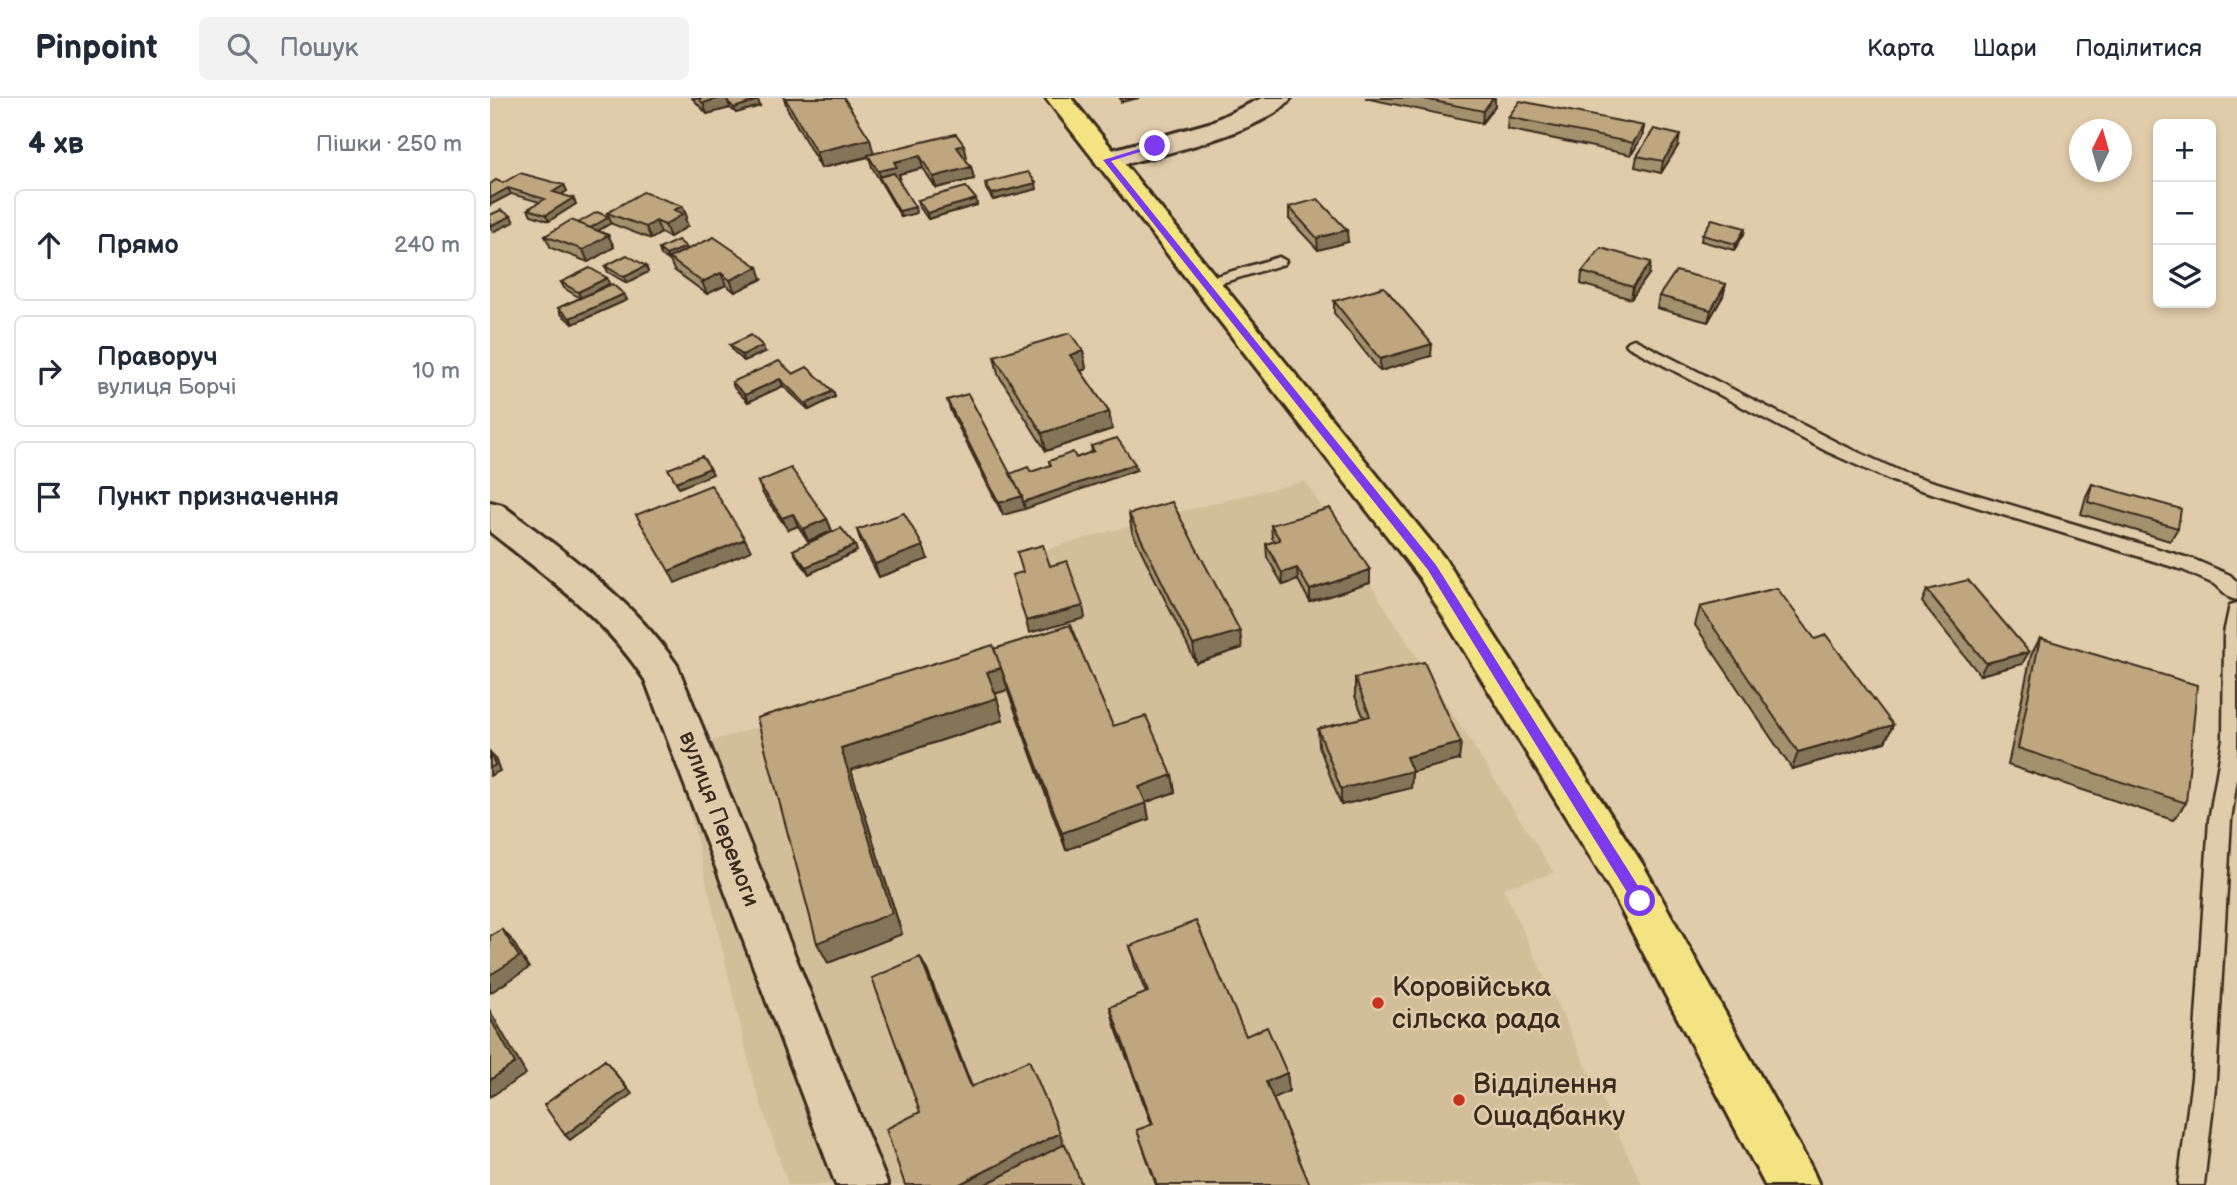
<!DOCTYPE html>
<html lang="uk">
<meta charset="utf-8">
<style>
:root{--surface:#fff;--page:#f2f2f3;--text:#1f2937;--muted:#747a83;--line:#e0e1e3}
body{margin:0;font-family:"Balsamiq Sans",sans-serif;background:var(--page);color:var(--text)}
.controls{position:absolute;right:21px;top:21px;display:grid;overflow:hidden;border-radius:10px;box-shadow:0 4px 10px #0003}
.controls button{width:63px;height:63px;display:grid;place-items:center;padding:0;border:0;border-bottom:2px solid var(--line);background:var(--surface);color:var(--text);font:35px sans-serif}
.compass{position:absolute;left:1579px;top:21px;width:63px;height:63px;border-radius:50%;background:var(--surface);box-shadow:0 4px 10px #0003;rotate:5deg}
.stop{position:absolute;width:21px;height:21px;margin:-16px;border:5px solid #7c3aed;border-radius:50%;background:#fff}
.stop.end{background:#7c3aed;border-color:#fff;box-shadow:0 2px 7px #0008}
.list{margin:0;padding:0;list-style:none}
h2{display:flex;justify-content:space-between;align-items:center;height:91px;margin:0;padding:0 28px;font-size:30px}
h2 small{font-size:23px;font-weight:400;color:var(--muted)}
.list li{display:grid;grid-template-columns:46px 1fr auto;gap:21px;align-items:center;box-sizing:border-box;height:112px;margin:0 14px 14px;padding:0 14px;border:2px solid var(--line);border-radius:10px}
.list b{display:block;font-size:26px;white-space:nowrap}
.list p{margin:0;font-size:23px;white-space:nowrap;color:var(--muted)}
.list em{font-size:23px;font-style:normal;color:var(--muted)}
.icon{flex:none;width:38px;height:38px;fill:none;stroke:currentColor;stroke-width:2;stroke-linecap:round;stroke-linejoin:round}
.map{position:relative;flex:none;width:1747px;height:1087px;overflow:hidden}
header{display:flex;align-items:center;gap:42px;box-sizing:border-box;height:98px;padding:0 35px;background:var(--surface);border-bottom:2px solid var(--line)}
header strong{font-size:33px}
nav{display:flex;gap:38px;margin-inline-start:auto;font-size:24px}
.search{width:490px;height:63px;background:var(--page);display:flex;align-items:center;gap:18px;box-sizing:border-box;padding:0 24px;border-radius:10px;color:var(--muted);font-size:26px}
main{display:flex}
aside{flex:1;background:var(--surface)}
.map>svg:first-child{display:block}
.built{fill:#d3be9a}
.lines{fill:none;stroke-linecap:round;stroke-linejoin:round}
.service-casing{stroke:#3b2a1e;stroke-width:5}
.minor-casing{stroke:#3b2a1e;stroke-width:6}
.primary-casing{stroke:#3b2a1e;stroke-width:6}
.service{fill:#e0ccaa;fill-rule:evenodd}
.minor{fill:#e0ccaa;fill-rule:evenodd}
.primary{fill:#f4e382;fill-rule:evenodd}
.wall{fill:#a3906d;stroke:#3b2a1e;stroke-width:2}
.shaded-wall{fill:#857559;stroke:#3b2a1e;stroke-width:2}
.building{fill:#bea77f;stroke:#3b2a1e;stroke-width:2}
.route{fill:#7c3aed}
.poi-dot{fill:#c8321e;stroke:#e0ccaa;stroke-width:2.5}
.labels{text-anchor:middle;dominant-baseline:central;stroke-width:5;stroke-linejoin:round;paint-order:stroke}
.street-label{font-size:23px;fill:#3b2a1e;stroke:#e0ccaa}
.near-poi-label{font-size:28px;fill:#3b2a1e;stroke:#e0ccaa;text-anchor:start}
</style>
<header>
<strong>Pinpoint</strong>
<div class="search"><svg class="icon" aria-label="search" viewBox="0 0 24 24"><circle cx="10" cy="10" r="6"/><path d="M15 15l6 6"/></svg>Пошук</div>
<nav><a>Карта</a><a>Шари</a><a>Поділитися</a></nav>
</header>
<main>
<aside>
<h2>4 хв<small>Пішки · 250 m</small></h2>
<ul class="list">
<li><svg class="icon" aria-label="ahead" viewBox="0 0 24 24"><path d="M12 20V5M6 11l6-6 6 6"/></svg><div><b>Прямо</b></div><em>240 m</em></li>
<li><svg class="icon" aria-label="right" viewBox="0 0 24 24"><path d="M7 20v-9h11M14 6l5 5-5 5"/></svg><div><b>Праворуч</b><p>вулиця Борчі</p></div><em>10 m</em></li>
<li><svg class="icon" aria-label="arrive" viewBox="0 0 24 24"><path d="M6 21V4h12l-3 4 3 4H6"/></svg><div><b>Пункт призначення</b></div></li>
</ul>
</aside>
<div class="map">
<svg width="1747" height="1087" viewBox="0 0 1747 1087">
<rect width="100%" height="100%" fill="#e0ccaa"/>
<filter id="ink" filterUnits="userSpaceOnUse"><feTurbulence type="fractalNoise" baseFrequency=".0143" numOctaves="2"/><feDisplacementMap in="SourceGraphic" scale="14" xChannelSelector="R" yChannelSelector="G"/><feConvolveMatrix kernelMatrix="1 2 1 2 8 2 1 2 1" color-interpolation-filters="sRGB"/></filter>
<g filter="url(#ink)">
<path class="built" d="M815,383L1064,775L1013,790L1152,1087H298L263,982L186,654L570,535L544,455L680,416Z"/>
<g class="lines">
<defs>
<path id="service" d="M789,159L796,163L794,166L715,190L708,186L710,183Z
M1144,241L1350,346L1414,375L1705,462L1740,477L1747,484V502L1740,500L1726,487L1693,472L1402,383L1338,354L1139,249L1136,246L1139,243Z
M1747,505V681L1741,722L1726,980L1714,1087H1688L1702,980L1719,722L1733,641L1734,535L1740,507Z"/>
<path id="minor" d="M772,0H801C778,34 659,60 617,70L608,68L604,62L608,56L719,25Z
M0,404L12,407C77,456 141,500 187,567L398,1087H346L155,582C115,520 57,479 0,434Z"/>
<path id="primary" d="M556,0H581L955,461L1153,767L1321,1069L1329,1087H1275L1121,793L929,479Z"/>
</defs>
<use href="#service" class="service-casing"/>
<use href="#minor" class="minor-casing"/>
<use href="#primary" class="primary-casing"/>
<use href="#service" class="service"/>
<use href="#minor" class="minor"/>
<use href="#primary" class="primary"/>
</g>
<path class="wall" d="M202,0H267L270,8L246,15L240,10L217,16Z
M294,0H354L384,56L477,59H474L481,69L484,81L446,90L433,70L409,76L410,80L408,81L426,115L411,119L382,69L379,59L331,70L297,10Z
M875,0H1005V8L992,25Z
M1018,19L1154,28L1152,39L1141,57L1017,31Z
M1188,48L1171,75L1145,69L1147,58Z
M13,85L74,87L77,93L71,97L83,100L86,106L59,123L41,117L38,111L50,104L21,96Z
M495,85L547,91L503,102L496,91Z
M486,101L487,107L438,121L429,108L428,102Z
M192,108L197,119L195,121L198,128L180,139L171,135L161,141L122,126L121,125L108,133L118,137L124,149L98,164L61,150L55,138L88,125L118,118L117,115Z
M799,109L858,144L828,152L799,121Z
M1255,130L1254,136L1244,152L1211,143L1212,137Z
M169,151L197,152L272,181L245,194L236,187L217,196L184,172L180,163L171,157Z
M115,168H156L158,174L137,185L118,174Z
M1092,174L1159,176L1141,201L1091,186Z
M117,180L119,186L101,195L134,196L137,202L83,226L71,216L68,210L90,200L74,190L71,184Z
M1236,186L1233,198L1218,224L1167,210L1169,198Z
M844,203L941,258L890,273L844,215Z
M240,247L275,254L254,263L243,253Z
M593,253L596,271L591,273L619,314L622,331L556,353L508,276L504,258Z
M303,276L343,293L345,299L319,312L293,288L258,304L244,290L242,284Z
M457,302L520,376L541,374L560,368L559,363L586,360L602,354L601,348L646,372L513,417L461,314Z
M268,384L337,421L342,433L318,443L308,428L298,432L273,396Z
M1602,386L1688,430L1680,443L1591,416L1596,398Z
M639,416L752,550L706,565L642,434Z
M781,427L880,472V485L820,504L808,482L793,487L777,459L776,446L785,443L782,440Z
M367,432L438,461L389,479L371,444Z
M303,452L367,453L319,476L306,458Z
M1437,492L1532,566L1490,577L1432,504Z
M1210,509L1325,541L1403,627L1395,644L1302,671L1205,527Z
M1550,540L1696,705L1683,722L1518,667L1541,557Z
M504,551L623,628L682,677L685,694L656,704L659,721L576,752L517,591L505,596L513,622L361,672L412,836L338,865L267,620Z
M865,580L969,662L922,674L921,690L851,707L829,648L828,631L874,620L865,598Z
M640,848L756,938L797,975L799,993L783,1000L820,1087H666L647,1032L662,1027L625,928L620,909L656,895L645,868Z"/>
<path class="shaded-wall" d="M230,0H237L240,10L217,16L213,5Z
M630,0H649L631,4Z
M1003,0H1005V8L992,25L993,13Z
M268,2L270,8L246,15L244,10Z
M1154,28L1152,39L1141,57L1143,45Z
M1190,37L1188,48L1171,75L1173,63Z
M380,41L384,57L331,70L326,54Z
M474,47L477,59L470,60L467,49Z
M430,58L433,70L409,76L410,80L393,84L388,73L404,64Z
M481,69L484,81L446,90L443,79Z
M546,85L547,91L503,102L502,96Z
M74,87L77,93L66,100L63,94Z
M18,90L21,96L0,107V100Z
M83,100L86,106L59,123L56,117Z
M486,101L487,107L438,121L437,115Z
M192,108L197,119L195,121L198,128L180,139L175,127L184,112Z
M425,109L426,115L411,119L409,113Z
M21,118L24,124L3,134L0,128Z
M119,119L121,125L102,136L100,130Z
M166,123L171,135L161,141L156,129Z
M1255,130L1254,136L1244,152L1246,146Z
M857,132L858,144L828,152L827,140Z
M118,137L124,149L98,164L93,152Z
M196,149L198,155L179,160V163L176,157Z
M1161,164L1159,176L1141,201L1143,189Z
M156,168L158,174L137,185L134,179Z
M268,169L272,181L245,194L240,182Z
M231,175L236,187L217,196L212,184Z
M117,180L119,186L91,200L88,194Z
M1236,186L1233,198L1218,224L1221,212Z
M134,196L137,202L83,226L80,220Z
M942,246L941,258L890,273V261Z
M273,248L275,254L254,263L252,257Z
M593,253L596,271L584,275L580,257Z
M290,281L293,288L258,304L255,297Z
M343,293L345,299L319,312L316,306Z
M619,314L622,331L556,353L552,335Z
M645,366L646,372L535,411L533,404Z
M220,370L223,376L189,390L186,384Z
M532,398L535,411L513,417L509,405Z
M303,416L308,428L298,432L292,420Z
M337,421L342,433L318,443L313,431Z
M255,441L261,453L185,485L179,473Z
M365,447L367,453L319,476L316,469Z
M433,448L438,461L389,479L385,466Z
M807,470L808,482L793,487L792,475Z
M880,472V485L820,504V492Z
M593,508L595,520L539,535L536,523Z
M750,533L752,550L706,565L703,547Z
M1539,554L1532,566L1490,577L1496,565Z
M511,570L518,592L504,596L497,574Z
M507,600L513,622L361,672L412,836L338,865L327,845L351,650Z
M1403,627L1395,644L1302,671L1308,654Z
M971,645L969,662L922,674L921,690L851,707V691L916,659Z
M0,654L5,660L10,673L0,678Z
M682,677L685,694L652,706L649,689Z
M656,705L659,721L576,752L572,735Z
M12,831L22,842L39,870L0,895V877Z
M430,859L438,874L488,1004L481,989Z
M0,913L36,976L0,999Z
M115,962L142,996L80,1042L75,1037Z
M797,975L799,993L778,1003L776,984Z
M570,1035L575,1049L501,1087H468Z"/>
<path class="building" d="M208,0H230L213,5Z
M237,0H267L268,2L244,10L238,4Z
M295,0H354L380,41L326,54Z
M929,0H1003L993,13Z
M1030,3L1154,28L1143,45L1018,19Z
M1164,31L1190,37L1173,63L1147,58Z
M466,36L474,47L467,49L481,69L443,79L430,58L404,64L407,69L388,73L378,57Z
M538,74L546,85L502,96L495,85Z
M30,75L74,87L63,94L83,100L56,117L38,111L55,101L18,90L0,100V86L6,82L13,85Z
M404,75L425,109L409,113L389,79Z
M476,89L486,101L437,115L428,102Z
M153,94L192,108L184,112L193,116L175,127L166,123L156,129L117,115Z
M828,101L857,132L827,140L799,109Z
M11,112L21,118L0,128V117Z
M107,114L119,119L100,130L88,125Z
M1222,121L1255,130L1246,146L1212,137Z
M81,122L118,137L93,152L55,138Z
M224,139L268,169L240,182L231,175L212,184L179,160Z
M188,142L196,149L176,157L169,151Z
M1111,150L1161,164L1143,189L1092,174Z
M137,157L156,168L134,179L115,168Z
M100,170L117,180L88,194L71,184Z
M1186,173L1236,186L1221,212L1169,198Z
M122,186L134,196L80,220L68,210Z
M894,189L942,246L890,261L844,203Z
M580,235L593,253L580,257L619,314L552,335L504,258Z
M261,237L273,248L252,257L240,247Z
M289,263L303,276L317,269L343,293L316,306L290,281L255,297L242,284Z
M478,296L532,398L509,405L457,302Z
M627,340L645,366L533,404L532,398L520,376L538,369L541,374L561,367L559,363L583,354L586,360L604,353L601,348Z
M212,358L220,370L186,384L178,371Z
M301,370L337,421L313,431L303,416L292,420L268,384Z
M1602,386L1691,411L1688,430L1598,404Z
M221,387L255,441L179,473L146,417Z
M682,404L750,533L703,547L639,416Z
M840,410L880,472L820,492L807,470L792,475L776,446L790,442L781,427Z
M414,415L433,448L385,466L367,432Z
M351,430L365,447L316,469L303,452Z
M553,447L560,468L577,463L593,508L536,523L522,477L533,474L527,454Z
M1478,482L1539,554L1496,565L1437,492Z
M1287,490L1325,541L1336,537L1403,627L1308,654L1210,509Z
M580,527L623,628L656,618L682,677L649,689L656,705L572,735L504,551Z
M1550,540L1707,587L1696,705L1528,650Z
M503,547L511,570L497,574L507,600L351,650L402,815L327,845L267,620Z
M934,564L971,645L916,659L922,673L851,691L828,631L880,618L865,580Z
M0,654L5,667L0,670Z
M706,823L756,938L777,929L797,975L776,984L820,1087H667L647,1032L663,1026L620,909L658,894L640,848Z
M12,831L29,859L0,877V838Z
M430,859L481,989L539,962L570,1035L468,1087H415L396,1031L430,1014L382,880Z
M0,920L25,965L0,982Z
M115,962L137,991L75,1037L54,1007Z
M575,1046L592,1087H494Z"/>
</g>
<path class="route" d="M662,47L669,48L621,63L946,467L1155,799V807H1145L938,472L613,62Z"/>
<g class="poi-dot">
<circle cx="888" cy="905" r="7"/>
<circle cx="969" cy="1002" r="7"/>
</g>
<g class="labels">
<g class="street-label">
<text transform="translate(229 721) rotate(69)">вулиця Перемоги</text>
</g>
<g class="near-poi-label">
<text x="902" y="889">Коровійська<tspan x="902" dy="32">сільска рада</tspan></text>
<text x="983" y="986">Відділення<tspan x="983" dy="32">Ощадбанку</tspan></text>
</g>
</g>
</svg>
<div class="controls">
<button>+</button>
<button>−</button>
<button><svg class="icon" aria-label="layers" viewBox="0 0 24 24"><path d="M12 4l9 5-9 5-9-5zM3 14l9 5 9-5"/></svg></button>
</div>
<svg class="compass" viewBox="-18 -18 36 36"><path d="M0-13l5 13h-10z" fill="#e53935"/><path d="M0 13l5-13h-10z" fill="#747a83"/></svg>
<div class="stop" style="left:1150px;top:803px"></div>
<div class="stop end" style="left:665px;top:48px"></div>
</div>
</main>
